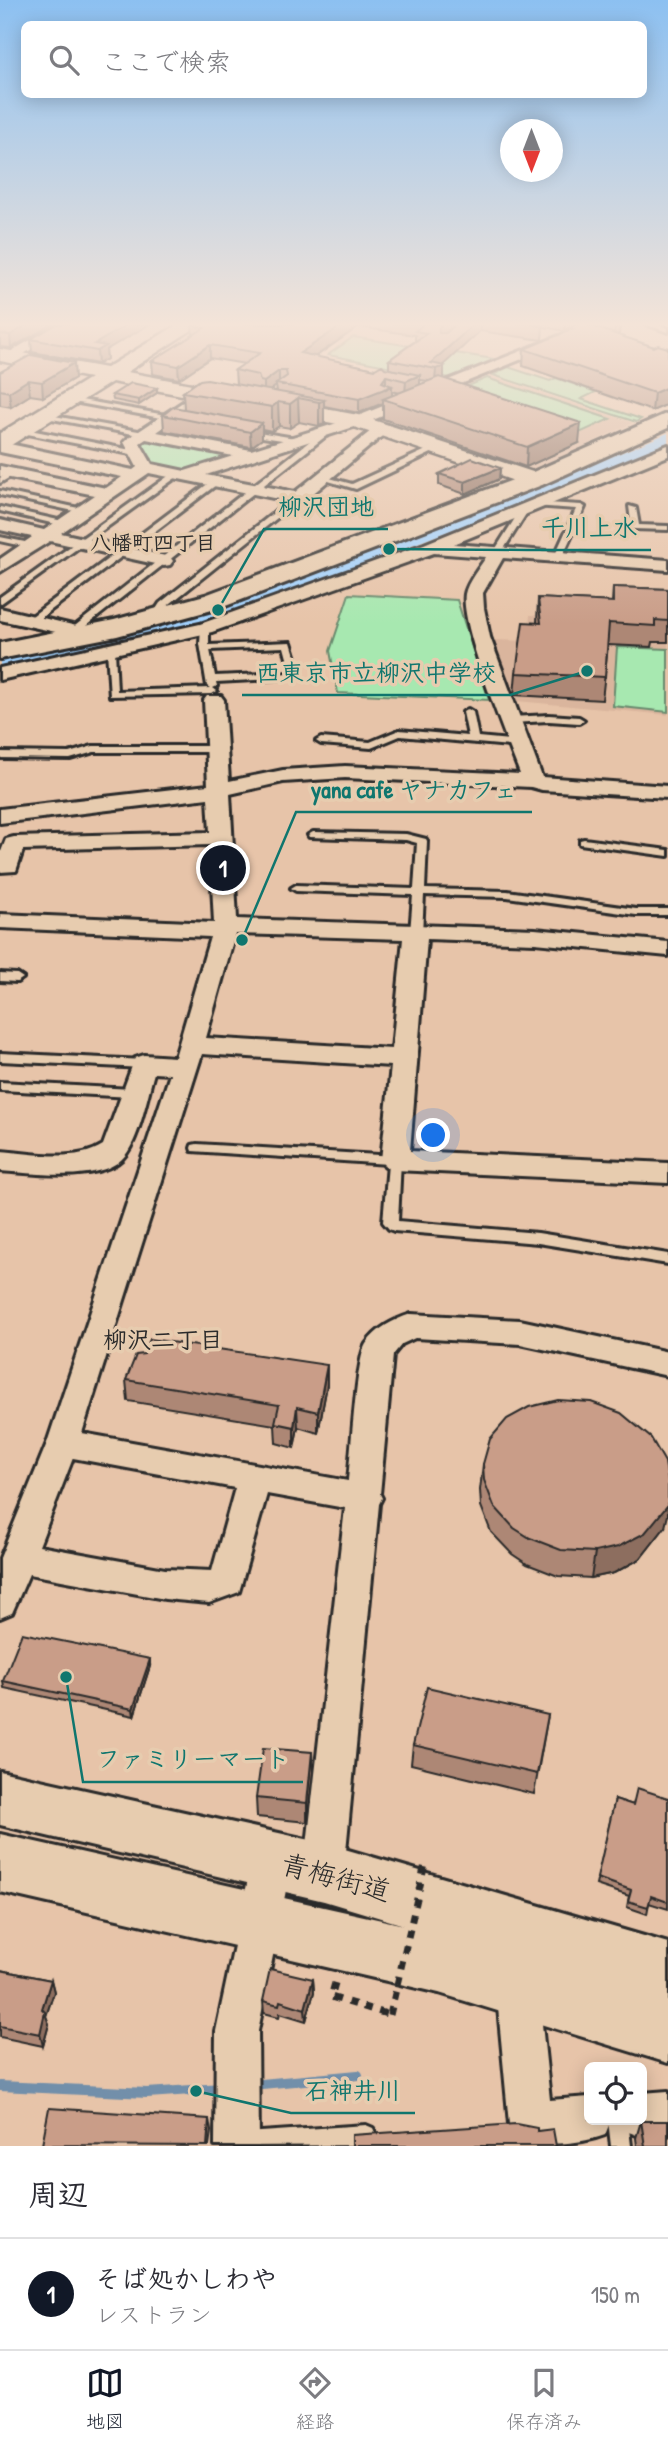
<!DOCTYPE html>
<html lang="ja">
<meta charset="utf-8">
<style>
:root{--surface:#fff;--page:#f2f2f3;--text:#2b2b33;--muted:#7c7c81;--line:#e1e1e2;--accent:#111827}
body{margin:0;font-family:"Patrick Hand","Klee One",sans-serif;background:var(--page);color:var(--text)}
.controls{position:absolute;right:21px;bottom:21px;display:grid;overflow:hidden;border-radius:10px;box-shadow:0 4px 18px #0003}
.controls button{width:63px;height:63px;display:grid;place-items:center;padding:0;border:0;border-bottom:2px solid var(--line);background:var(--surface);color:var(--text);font:35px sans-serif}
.compass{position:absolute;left:500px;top:119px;width:63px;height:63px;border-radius:50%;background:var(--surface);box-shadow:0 4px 18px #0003;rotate:180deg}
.you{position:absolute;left:434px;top:1136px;width:24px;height:24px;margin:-18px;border:5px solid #fff;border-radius:50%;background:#1a73e8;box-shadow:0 0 0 10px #1a73e833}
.badge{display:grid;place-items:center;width:46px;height:46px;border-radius:50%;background:var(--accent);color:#fff;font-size:23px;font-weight:700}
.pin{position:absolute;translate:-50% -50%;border:4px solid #fff;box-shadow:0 2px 7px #0006}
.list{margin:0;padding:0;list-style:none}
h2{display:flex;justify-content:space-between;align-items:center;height:91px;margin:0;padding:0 28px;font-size:30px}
h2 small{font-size:23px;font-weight:400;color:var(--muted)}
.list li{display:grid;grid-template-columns:46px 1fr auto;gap:21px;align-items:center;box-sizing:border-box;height:112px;padding:0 28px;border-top:2px solid var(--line)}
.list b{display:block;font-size:26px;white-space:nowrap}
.list p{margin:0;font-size:23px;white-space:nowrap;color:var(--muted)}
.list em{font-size:23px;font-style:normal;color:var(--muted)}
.icon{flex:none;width:38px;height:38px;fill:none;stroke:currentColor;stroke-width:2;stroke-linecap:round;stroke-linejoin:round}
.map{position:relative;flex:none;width:668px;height:2146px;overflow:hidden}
.search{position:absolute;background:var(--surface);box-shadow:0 4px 18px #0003;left:21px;right:21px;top:21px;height:77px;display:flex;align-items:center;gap:18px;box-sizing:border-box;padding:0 24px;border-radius:10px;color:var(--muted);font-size:26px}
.sheet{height:203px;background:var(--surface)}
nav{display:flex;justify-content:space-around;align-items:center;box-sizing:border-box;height:98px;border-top:2px solid var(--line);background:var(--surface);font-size:19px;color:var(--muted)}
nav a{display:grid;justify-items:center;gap:4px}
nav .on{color:var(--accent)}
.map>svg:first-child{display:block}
.built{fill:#dab59d}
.green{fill:#a7e8b0;stroke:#698a6e;stroke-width:2}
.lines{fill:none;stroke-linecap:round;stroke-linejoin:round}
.stream{stroke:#728faa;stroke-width:10}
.canal{fill:#a2d2fe;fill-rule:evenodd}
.lane-casing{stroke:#2b2b2b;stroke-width:6}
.street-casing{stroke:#2b2b2b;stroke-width:6}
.secondary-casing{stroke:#2b2b2b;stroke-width:5}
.primary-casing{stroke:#2b2b2b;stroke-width:6}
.path{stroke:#2b2b2b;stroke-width:7;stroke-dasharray:8 8;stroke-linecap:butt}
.lane{fill:#e7ccaf;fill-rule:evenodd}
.street{fill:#e7ccaf;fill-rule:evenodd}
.secondary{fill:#e7ccaf;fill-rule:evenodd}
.primary{fill:#e7ccaf;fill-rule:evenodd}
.path-bridge{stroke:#2b2b2b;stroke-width:7;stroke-dasharray:8 8;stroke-linecap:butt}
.wall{fill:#ad8775;stroke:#2b2b2b;stroke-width:2;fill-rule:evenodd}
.shaded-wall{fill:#8d6e5f;stroke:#2b2b2b;stroke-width:2}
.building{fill:#c99d88;stroke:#2b2b2b;stroke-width:2}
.labels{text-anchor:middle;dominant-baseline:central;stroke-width:7;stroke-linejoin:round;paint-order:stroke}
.far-neighbourhood-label{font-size:21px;font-weight:bold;fill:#2b2b2b;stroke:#e7ccaf}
.neighbourhood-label{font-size:24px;font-weight:bold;fill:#2b2b2b;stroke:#e7ccaf}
.near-street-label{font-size:28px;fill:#2b2b2b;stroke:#e7ccaf}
.leader{fill:none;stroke:#0f766e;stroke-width:2.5}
.callout-dot{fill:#0f766e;stroke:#e7ccaf;stroke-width:2.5}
.callout-label{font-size:24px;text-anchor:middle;font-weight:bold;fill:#0f766e;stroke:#e7ccaf;stroke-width:7;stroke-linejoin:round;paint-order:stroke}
</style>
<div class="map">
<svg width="668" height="2146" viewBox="0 0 668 2146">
<rect width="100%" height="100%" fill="#e7c4a9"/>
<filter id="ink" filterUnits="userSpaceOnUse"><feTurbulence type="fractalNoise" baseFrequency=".0143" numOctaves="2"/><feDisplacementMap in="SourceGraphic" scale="14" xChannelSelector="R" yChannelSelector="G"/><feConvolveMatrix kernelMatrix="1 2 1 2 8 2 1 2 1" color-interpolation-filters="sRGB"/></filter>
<g filter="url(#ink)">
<path class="built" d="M488,375L633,423L528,472L373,420Z
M668,604V715L517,701L494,640L528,641L530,615L604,617Z"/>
<path class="green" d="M353,337L500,360L456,379L328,355Z
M508,367L550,381L556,378L596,392L581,399L641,419L636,422L493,375Z
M487,378L610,419L573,436L449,394Z
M145,436L237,457L186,474L150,466L152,459L136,442Z
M349,594L457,600L489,700L338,693L330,651Z
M617,647L668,649V712L613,706Z"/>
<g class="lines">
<path class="stream" d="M251,2085L358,2075
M0,2086L147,2093L222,2088"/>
<path class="canal" d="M668,433V442L557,490L235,612L144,637L0,667V657L143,627L223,604L547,484Z"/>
<defs>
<path id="lane" d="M645,324H655L668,328V332Z
M70,398L177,417L181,419L177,421L68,401V399Z
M43,414L144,432L148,434L144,436L41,417L39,416Z
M329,426L336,428L77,633H71V629Z
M20,428L136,451L140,453L136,455L17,432V428Z
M246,430L295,438L299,440L295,442L243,434V430Z
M435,446L442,448L356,489L318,478L322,476L352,484Z
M10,471L17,473L0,483V478Z
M174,472L181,474L0,604V597Z
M213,480L220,482L34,623H28V619Z
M0,491L83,509L87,511L83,513L0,495Z
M295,496L302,498L166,607L156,622H150L149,620L160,603Z
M531,502L581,505L585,507L561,559L554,557L576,509L534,506H531Z
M524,504L531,506L500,555H494L493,553Z
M629,506L636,508L639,525L668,526V530L632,529Z
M0,507L67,522L68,524L64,526L0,511Z
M0,537L35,544L36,546L32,548L0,541Z
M205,625L209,628V645L291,642L301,675L296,678L216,682L217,686L213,688L217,691L212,694L110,696L107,650L111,647L115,650L117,691L210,688L207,686L200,644L201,628ZM284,647L291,673L215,676L210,650Z
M468,709L473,712L478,737L520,741L525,744L520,747L400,736L371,748L321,744L316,741L321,738L370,742L399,730L468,736L463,712Z
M549,715L579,717L584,720L579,723L549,721L511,723L506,720L511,717Z
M93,746H216L221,749L216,752H94L70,759L0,758V752L69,753Z
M313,832L406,834L426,839L427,841L425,889L507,891L636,909H668V915H636L507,897L424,895L422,933L416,936L410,933L413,895L296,891L291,888L296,885L414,889L417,843L406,840L309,837L308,835Z
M584,839L668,850V856L580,844V840Z
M0,973L17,974L23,978L17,982L0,981Z
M0,1053L144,1060L150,1064L144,1068L0,1061Z
M0,1082L132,1089L138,1093L132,1097L0,1090Z
M197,1144L395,1156L401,1160L398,1221L538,1233L668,1254V1264L538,1243L394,1231L389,1229L383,1222L388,1164L192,1151L191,1148L192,1145Z
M608,2120H628L631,2146H611Z
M366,2125L373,2128L376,2135L373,2142L366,2145L236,2146L235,2143L238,2136L245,2133Z"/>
<path id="street" d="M58,324H75L15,359L10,360L3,356Z
M589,324H608L363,424L206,475L295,492L377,426H387L390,429L387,432L304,501L298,503L149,473L61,533L170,557L173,561L170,565L164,566L50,541L0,572V559L32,537L0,530V520L44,530L95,495L0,476V466L106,488L122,477L0,452V442L133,470L137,467L124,442L127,439L204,388L211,392L209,395L157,432L251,450L353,418ZM146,439L233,456L185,471L152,464L140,443Z
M668,445V456L454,544L668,560V570L503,558L483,593L484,608L490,637L542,777L668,786V798L542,790L531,787L345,778L283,782L230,794L237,919L535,929L668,942V956L535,943L427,939L410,1151L668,1163V1183L395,1170L385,1167L381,1160L391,1066L202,1054L82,1433L348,1481C351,1457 356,1359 366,1344C377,1328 393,1320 411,1314L520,1320L668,1352V1376L520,1344L415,1338L402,1344L393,1355L380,1494L382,1498L379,1504L344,1872L338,1886L324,1892L310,1886L304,1872L345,1508L267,1494L239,1592L209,1603L165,1599L29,1574L12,1613L0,1618V1558L47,1443L170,1074L154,1073C147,1096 139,1143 122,1159C97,1183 31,1173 0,1171V1151C32,1153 75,1163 103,1145L135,1058L144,1055L175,1057L210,937L0,928V914L214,923L210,845L23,850L16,871L0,872V854L6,839L14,837L210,832L208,798L0,823V809L208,785L204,700L207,696H221L224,700L229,781L283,770L345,766L520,774C507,739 460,626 465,594C467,582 480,567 486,557L434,553L212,632L0,680V668L200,624L424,544ZM235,934L403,939L392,1049L206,1038ZM73,1458L235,1488L212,1571L165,1569L39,1546Z
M0,608L81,627L83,637L74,643L67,641L65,634L0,620Z
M272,1840L286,1846L292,1860L258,2031L259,2146H215L216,2031L252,1860L258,1846Z
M517,1965L532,1971L538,1986L550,2100L589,2097V2120H611L605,2135C579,2145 541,2146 515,2140L509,2124L496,1986L502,1971Z
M668,2091V2135L642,2137L626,2131L622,2120H642V2093Z"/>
<path id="secondary" d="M179,324H201L127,372L358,415L542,475L545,480L542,485H526L354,427L112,382L8,447L0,449V433L90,378L0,361V349L106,368Z"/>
<path id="primary" d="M668,413V428L542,485L223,607L117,636L0,659V643L114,620L205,595L526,475Z
M0,1771L324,1843L668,1943V2063L439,1993L0,1892V1834L404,1925L324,1901L0,1825Z"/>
</defs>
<use href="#lane" class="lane-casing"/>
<use href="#street" class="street-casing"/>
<use href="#secondary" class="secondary-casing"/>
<use href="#primary" class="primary-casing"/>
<path class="path" d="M335,1983L331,1997L390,2015"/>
<use href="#lane" class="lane"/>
<use href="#street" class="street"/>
<use href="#secondary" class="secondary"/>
<use href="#primary" class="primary"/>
<path class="path-bridge" d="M390,2015L425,1864"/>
</g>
<path class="wall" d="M0,324H53L11,348L0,347Z
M195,324H455L446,333L456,324H528L543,327L542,340L480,331L442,365L444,379L579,443L526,467L383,419V403L359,413L324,406V424L319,426L299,422L290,428L279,426L272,431L262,429V439L251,447L164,431L163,415L184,409L183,392L236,384L235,370L245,364L210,358L179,379L153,374L152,361L193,335L192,326ZM358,327L415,335V341L389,360V369H375L315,357ZM420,380L429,381L420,385ZM276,386L277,391L271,390ZM392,391L400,393L392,396Z
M530,324H585L599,329L600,324H620L619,334L617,335L654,347L668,348V404L652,411L523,366L524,349L567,331L568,330L565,331Z
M31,339L106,350L107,359L98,364L32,352Z
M0,372L75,378L43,397L30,395L11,407L0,405Z
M157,393L139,405L113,400L112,395Z
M500,468L499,479L465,494L439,485V474Z
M613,587L668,589V642H653L652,647L608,645L602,700L514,695L516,673L537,623L538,598L612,602Z
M327,1365V1385L318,1433L298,1427L294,1448L276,1443L275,1425L128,1401L126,1380Z
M483,1464L665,1527L640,1559L614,1573L591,1578L558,1576L527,1564L512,1554L491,1532L481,1506L480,1490Z
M150,1666L134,1716L4,1688L3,1681Z
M548,1715L534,1794L411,1764L413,1745Z
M313,1772L307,1822L257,1817L256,1798Z
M668,1798V1909L649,1903L647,1914L627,1907L629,1896L596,1885L615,1799L633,1805Z
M0,1970L51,1980L54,1992L46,2016L49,2024L43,2046L0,2037Z
M313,1979L314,1992L306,2021L280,2013L279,2017L264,2013L263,2001Z
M641,2121L668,2146H637L636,2138Z"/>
<path class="shaded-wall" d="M29,324H53L11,348L10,335Z
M128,324H150L106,350L107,359L98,364L97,351L95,344Z
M344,324H358V327L300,367V353Z
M442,324H455L438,340L439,327Z
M474,324H481L480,331L440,368L444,366V379L435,382L436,369L431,363Z
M565,324H582L568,328V330L565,331Z
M620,324L619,334L614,336L615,326Z
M210,345V358L179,379L178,366Z
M74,363L75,378L43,397L42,382Z
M279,371V384H276V386L264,395V382Z
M420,375V389L405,394L406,381Z
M386,376V389L392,386V400L383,399V403L359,413V399L382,382Z
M28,380L30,395L11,407L9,392Z
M668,387V404L652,411L654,393Z
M157,388V393L139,405V400Z
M298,398L299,422L290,428V404Z
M324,400V424L319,426V402Z
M278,402L279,426L272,431V407Z
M262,423V439L251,447L250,432Z
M581,423L579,443L526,467L527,447Z
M500,468L499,479L465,494V482Z
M327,1365V1385L318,1433V1412Z
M297,1407L298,1427L294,1448V1427Z
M668,1505V1515L665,1527L640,1559L614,1573L591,1578L595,1552Z
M150,1659V1666L134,1716L133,1709Z
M312,1752L313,1772L307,1822V1803Z
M313,1979L314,1992L306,2021L305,2009Z
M51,1980L54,1992L46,2016L49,2024L43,2046L40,2034L42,2009Z
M209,2119L211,2131L209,2146H207Z"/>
<path class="building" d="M0,324H29L10,335L0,334Z
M57,324H128L95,344L106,346L97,351L31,339Z
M195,324H344L300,353L375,369L382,365L385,368L420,375L406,381L386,376L382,382L392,386L359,399L276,384L287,376L286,371H279L264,382L260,381L258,375L235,370L260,353L210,345L178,366L152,361L204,328L192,326Z
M424,324H442L439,327V333H446L456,324H474L431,363L444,366L436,369L389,360L427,333L415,331Z
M579,324H585L654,347L658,345L668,348V387L654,393L524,349L573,329L568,328Z
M31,355L74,363L42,382L28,380L9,392L0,390V372Z
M439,377L581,423L527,447L383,399Z
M207,379L324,400L319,402L298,398L290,404L278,402L272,407L183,392L200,380Z
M131,383L157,388L139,400L112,395Z
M173,407L262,423L250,432L163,415Z
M472,458L500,468L465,482L439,474Z
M613,587L668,589V621L655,620V626L609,623L605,677L516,673L523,622L541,623L538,598L613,602Z
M150,1339L327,1365L318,1412L297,1407L294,1427L275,1423L279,1405L126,1380L136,1355L144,1354Z
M558,1400L591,1402L621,1413L651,1438L665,1462L668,1481V1505L645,1533L618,1547L595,1552L561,1550L530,1538L514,1528L494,1506L484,1480L483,1464L490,1439L507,1419L529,1407Z
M22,1633L150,1659L133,1709L3,1681Z
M427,1687L548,1715L537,1774L413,1745Z
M263,1748L312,1752L307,1803L256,1798Z
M637,1788L668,1798V1902L651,1896L648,1907L628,1901L631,1890L597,1878L615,1799L633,1805Z
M270,1969L313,1979L305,2009L280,2001L279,2005L263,2001Z
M0,1970L51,1980L42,2009L45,2012L40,2034L0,2026Z
M49,2108L209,2119L207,2146L42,2145Z
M641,2121H668V2146H645Z
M516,2124L537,2128V2131L553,2129L556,2146H352V2135Z"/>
</g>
<linearGradient id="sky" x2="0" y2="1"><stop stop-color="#8cc0f1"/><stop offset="0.52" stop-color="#f4e4d8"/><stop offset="1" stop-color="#f4e4d8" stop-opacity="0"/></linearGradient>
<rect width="668" height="624" fill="url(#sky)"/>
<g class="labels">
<g class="far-neighbourhood-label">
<text x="153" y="542">八幡町四丁目</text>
</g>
<g class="neighbourhood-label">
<text x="163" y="1339">柳沢二丁目</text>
</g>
<g class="near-street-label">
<text transform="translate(336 1877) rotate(15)">青梅街道</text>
</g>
</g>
<path class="leader" d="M218 610L264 529H388M389 549L527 550H651M587 671L510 695H242M242 940L296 812H532M66 1677L83 1782H303M196 2091L291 2113H415"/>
<g class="callout-dot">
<circle cx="218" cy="610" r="7"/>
<circle cx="389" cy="549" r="7"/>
<circle cx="587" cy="671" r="7"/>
<circle cx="242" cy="940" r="7"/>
<circle cx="66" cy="1677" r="7"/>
<circle cx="196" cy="2091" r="7"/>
</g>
<g class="callout-label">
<text x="326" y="515">柳沢団地</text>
<text x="589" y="536">千川上水</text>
<text x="376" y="681">西東京市立柳沢中学校</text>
<text x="414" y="798">yana cafe ヤナカフェ</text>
<text x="193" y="1767">ファミリーマート</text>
<text x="353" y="2099">石神井川</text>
</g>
</svg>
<div class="controls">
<button><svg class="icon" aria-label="locate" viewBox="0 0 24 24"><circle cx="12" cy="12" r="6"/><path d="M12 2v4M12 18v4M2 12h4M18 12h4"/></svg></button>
</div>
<svg class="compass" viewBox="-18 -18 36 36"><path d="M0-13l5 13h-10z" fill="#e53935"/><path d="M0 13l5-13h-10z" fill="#7c7c81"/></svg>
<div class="you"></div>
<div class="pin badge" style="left:223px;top:868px">1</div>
<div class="search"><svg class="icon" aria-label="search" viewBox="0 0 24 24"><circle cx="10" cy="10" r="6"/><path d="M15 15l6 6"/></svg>ここで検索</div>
</div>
<section class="sheet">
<h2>周辺<small></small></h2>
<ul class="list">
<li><span class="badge">1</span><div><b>そば処かしわや</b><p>レストラン</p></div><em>150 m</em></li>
</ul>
</section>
<nav>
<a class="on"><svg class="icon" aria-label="map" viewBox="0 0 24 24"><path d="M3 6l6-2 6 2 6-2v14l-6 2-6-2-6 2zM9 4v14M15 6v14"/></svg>地図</a>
<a><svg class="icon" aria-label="directions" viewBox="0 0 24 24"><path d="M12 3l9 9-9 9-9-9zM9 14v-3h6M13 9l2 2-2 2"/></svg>経路</a>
<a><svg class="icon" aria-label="saved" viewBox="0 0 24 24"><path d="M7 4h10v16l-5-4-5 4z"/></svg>保存済み</a>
</nav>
